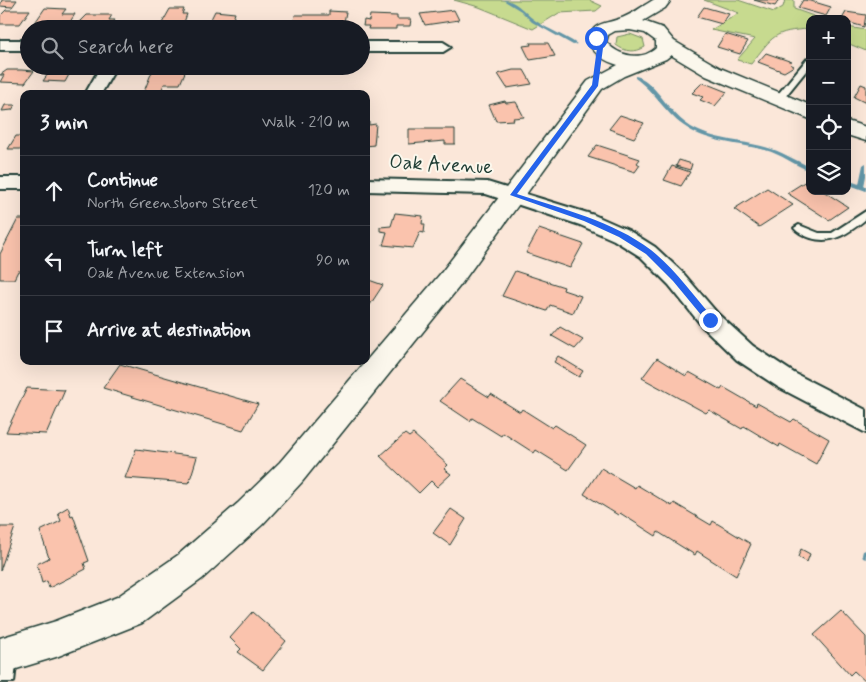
<!DOCTYPE html>
<meta charset="utf-8">
<style>
:root{--surface:#171b24;--page:#242831;--text:#f1f3f6;--muted:#9ea1a6;--line:#363941}
body{margin:0;font-family:Mynerve,sans-serif;background:var(--page);color:var(--text)}
.controls{position:absolute;right:15px;top:15px;display:grid;overflow:hidden;border-radius:10px;box-shadow:0 5px 20px #0002}
.controls button{width:45px;height:45px;display:grid;place-items:center;padding:0;border:0;border-bottom:1px solid var(--line);background:var(--surface);color:var(--text);font:25px sans-serif}
.stop{position:absolute;width:15px;height:15px;margin:-11px;border:4px solid #2563eb;border-radius:50%;background:#fff}
.stop.end{background:#2563eb;border-color:#fff;box-shadow:0 1px 5px #0008}
.list{margin:0;padding:0;list-style:none}
h2{display:flex;justify-content:space-between;align-items:center;height:65px;margin:0;padding:0 20px;font-size:21px}
h2 small{font-size:16px;font-weight:400;color:var(--muted)}
.list li{display:grid;grid-template-columns:32px 1fr auto;gap:15px;align-items:center;box-sizing:border-box;height:70px;padding:0 20px;border-top:1px solid var(--line)}
.list b{display:block;font-size:19px;white-space:nowrap}
.list p{margin:0;font-size:16px;white-space:nowrap;color:var(--muted)}
.list em{font-size:16px;font-style:normal;color:var(--muted)}
.icon{flex:none;width:28px;height:28px;fill:none;stroke:currentColor;stroke-width:2;stroke-linecap:round;stroke-linejoin:round}
.map{position:relative;flex:none;width:866px;height:682px;overflow:hidden}
.search{position:absolute;background:var(--surface);box-shadow:0 5px 20px #0002;left:20px;top:20px;width:350px;height:55px;display:flex;align-items:center;gap:12px;box-sizing:border-box;padding:0 18px;border-radius:28px;color:var(--muted);font-size:19px}
.panel{position:absolute;background:var(--surface);box-shadow:0 5px 20px #0002;left:20px;top:90px;width:350px;height:275px;border-radius:10px}
.map>svg:first-child{display:block}
.green{fill:#c7da8f;stroke:#738c62}
.lines{fill:none;stroke-linecap:round;stroke-linejoin:round}
.stream{fill:#6396a7;fill-rule:evenodd}
.building{fill:#fac3ad;stroke:#1f3d34}
.service-casing{stroke:#1f3d34;stroke-width:4}
.minor-casing{stroke:#1f3d34;stroke-width:4}
.secondary-casing{stroke:#1f3d34;stroke-width:3}
.service{fill:#fbf7ec;fill-rule:evenodd}
.minor{fill:#fbf7ec;fill-rule:evenodd}
.secondary{fill:#fbf7ec;fill-rule:evenodd}
.route{fill:#2563eb}
.labels{text-anchor:middle;dominant-baseline:central;stroke-width:4;stroke-linejoin:round;paint-order:stroke}
.street-label{font-size:20px;fill:#1f3d34;stroke:#fbf7ec}
</style>
<div class="map">
<svg width="866" height="682" viewBox="0 0 866 682">
<rect width="100%" height="100%" fill="#fbe7d9"/>
<filter id="ink" filterUnits="userSpaceOnUse"><feTurbulence type="fractalNoise" baseFrequency=".02" numOctaves="2"/><feDisplacementMap in="SourceGraphic" scale="10" xChannelSelector="R" yChannelSelector="G"/><feConvolveMatrix kernelMatrix="1 2 1 2 8 2 1 2 1" color-interpolation-filters="sRGB"/></filter>
<g filter="url(#ink)">
<path class="green" d="M454,0H589L602,6L596,11L559,13L533,29L479,7Z
M704,0H738L774,12L783,7L785,0H794V9L822,19H810V29C773,31 773,36 751,64L737,60L755,39L711,30L739,13Z
M847,27L866,30V51L847,43Z
M630,34L643,39L645,47C635,53 625,52 616,45L617,37Z"/>
<g class="lines">
<path class="stream" d="M503,0C517,0 525,14 536,21C549,30 564,35 577,44L573,45L532,22L521,11Z
M635,76C648,77 663,100 671,109C677,116 683,122 691,127C713,140 740,140 765,147C781,151 795,160 810,167V171C794,165 781,154 765,150C739,143 710,143 687,128C667,116 655,92 635,78Z
M866,163V176L864,186L866,187V191L847,184V180L859,184L863,165Z
M866,550V559L863,558L862,555L863,551Z"/>
</g>
<path class="building" d="M2,0H17L12,7L0,6Z
M754,0H779L775,6Z
M803,0L811,1L831,7L826,16L798,8Z
M704,7L729,14L722,24L697,17Z
M45,8L66,9L62,14H75L68,25L34,24Z
M170,9H184L182,14H187L183,25H161Z
M6,10H30L20,24H0V16Z
M454,10L459,20L425,25L420,14Z
M215,11L235,13L231,25H208Z
M329,11L346,12L343,27L293,26L295,15H329Z
M846,12L866,15L864,27L847,22V19H842Z
M87,15H112L109,20H115L112,24L82,25L83,22H80Z
M370,15L397,16V19H411L410,26H396V29H368L369,26H363L364,20L369,21Z
M725,34L748,41L740,54L717,47Z
M530,43H548L555,56L530,60L523,46L531,45Z
M766,53L792,62L790,64L794,66L784,72L758,62Z
M60,69L71,71L65,82L43,81L50,71Z
M153,69L186,70L180,84H164L160,94H143Z
M7,70H21L34,71L25,83L0,82L4,75H0Z
M513,70H524L532,84L507,88L498,74Z
M702,83L707,84L727,92L715,106L700,100L703,97L692,93Z
M861,84L866,86V103L854,97Z
M505,101L506,103L516,102L524,117L513,118L514,120L496,121L489,105Z
M5,105H15L12,110L2,111Z
M620,115L644,123L634,138L609,129Z
M366,122H369V125L376,124L374,145L366,146Z
M409,129H455V144H445V141L409,144Z
M16,136H24V149H8Z
M597,145L640,159L637,163L640,165L635,172L588,157Z
M679,160L692,164L690,170L676,166Z
M672,166L690,172L681,186L664,180Z
M806,181L810,183V191H823L848,207L829,220L787,193Z
M767,188L793,205L759,227L734,209Z
M395,213L423,216L422,224H425L424,233L420,232L413,248L383,245L387,232L380,231V227L391,226Z
M18,219H24V260L22,264L24,267L22,271H18L14,279H0V254Z
M539,229L583,244L570,268L526,253Z
M515,271L564,287L563,290L581,296L573,313L550,305L547,311L502,296Z
M366,279L383,285L366,311Z
M560,327L583,340L575,349L552,336Z
M558,356L583,371L579,377L554,362Z
M657,358L686,376L689,372L721,390L723,387L756,406L757,403L791,422L794,419L829,439L816,464L780,444L779,447L744,426L742,429L709,410L706,413L642,378Z
M120,364L258,404L243,430L103,388Z
M460,379L489,397L491,394L520,412L522,409L552,428L555,425L586,445L568,470L536,450L534,453L503,433L501,436L472,418L470,421L440,401Z
M27,388L65,390L46,434L6,432Z
M405,434L409,437L413,434L448,465L444,469L451,474L437,487L431,481L419,493L380,456Z
M136,449L197,457L189,483L125,478Z
M601,468L635,488L637,485L672,506L674,503L711,525L713,521L751,544L736,576L697,551L695,555L658,532L656,536L620,513L618,515L584,494Z
M68,507L71,516L73,515L89,561L84,563L86,569L49,588L47,581L42,583L37,564L49,558L40,531L61,521L58,513Z
M451,509L466,519L450,545L433,533Z
M0,527H15L0,571Z
M801,549L810,554L807,562L798,557Z
M841,611L866,637V682L854,671L850,675L814,635Z
M253,612L286,641L263,670L238,652L241,649L230,638Z"/>
<g class="lines">
<defs>
<path id="service" d="M807,59H810V66L780,103H774V99Z
M866,211V219C850,232 833,245 811,238C805,236 798,233 794,228L799,225L819,233H832Z"/>
<path id="minor" d="M0,40H29V50H0Z
M361,42H443L451,47L443,52H361Z
M101,66H117L101,94H85Z
M0,177H24V189H0Z
M366,179L487,182L594,215L628,230L655,247L683,273L718,314L753,346L794,373L866,410V433L778,387L737,360L702,326L669,285L641,257L614,240L580,225L486,194L366,191Z
M2,641L13,645L17,656L14,682H0V642Z"/>
<path id="secondary" d="M653,0H671L665,8L643,21L663,28L674,41L720,68L810,105V119L706,76L671,55L666,59L624,76L602,89L459,287L302,482L262,525L202,579L142,623L56,657L0,674V638L56,621L117,597L178,555L238,503L280,462L441,273L588,81L618,65C604,61 595,54 588,43C592,22 601,25 619,19C630,16 643,6 653,0ZM630,30L645,33L656,41V48C642,61 619,57 606,42L608,35L615,31Z
M847,121L866,127V141L847,135Z"/>
</defs>
<use href="#service" class="service-casing"/>
<use href="#minor" class="minor-casing"/>
<use href="#secondary" class="secondary-casing"/>
<use href="#service" class="service"/>
<use href="#minor" class="minor"/>
<use href="#secondary" class="secondary"/>
</g>
</g>
<path class="route" d="M596,36L603,48L598,86L517,194C562,209 613,221 651,250C675,269 693,295 713,318V322H707L673,281L646,254L619,237L584,221L510,195L592,85L597,48L594,38Z"/>
<g class="labels">
<g class="street-label">
<text transform="translate(441 165) rotate(3)">Oak Avenue</text>
</g>
</g>
</svg>
<div class="controls">
<button>+</button>
<button>−</button>
<button><svg class="icon" aria-label="locate" viewBox="0 0 24 24"><circle cx="12" cy="12" r="6"/><path d="M12 2v4M12 18v4M2 12h4M18 12h4"/></svg></button>
<button><svg class="icon" aria-label="layers" viewBox="0 0 24 24"><path d="M12 4l9 5-9 5-9-5zM3 14l9 5 9-5"/></svg></button>
</div>
<div class="stop" style="left:596px;top:38px"></div>
<div class="stop end" style="left:710px;top:320px"></div>
<div class="search"><svg class="icon" aria-label="search" viewBox="0 0 24 24"><circle cx="10" cy="10" r="6"/><path d="M15 15l6 6"/></svg>Search here</div>
<section class="panel">
<h2>3 min<small>Walk · 210 m</small></h2>
<ul class="list">
<li><svg class="icon" aria-label="ahead" viewBox="0 0 24 24"><path d="M12 20V5M6 11l6-6 6 6"/></svg><div><b>Continue</b><p>North Greensboro Street</p></div><em>120 m</em></li>
<li><svg class="icon" aria-label="left" viewBox="0 0 24 24"><path d="M17 20v-9H6M10 6l-5 5 5 5"/></svg><div><b>Turn left</b><p>Oak Avenue Extension</p></div><em>90 m</em></li>
<li><svg class="icon" aria-label="arrive" viewBox="0 0 24 24"><path d="M6 21V4h12l-3 4 3 4H6"/></svg><div><b>Arrive at destination</b></div></li>
</ul>
</section>
</div>
